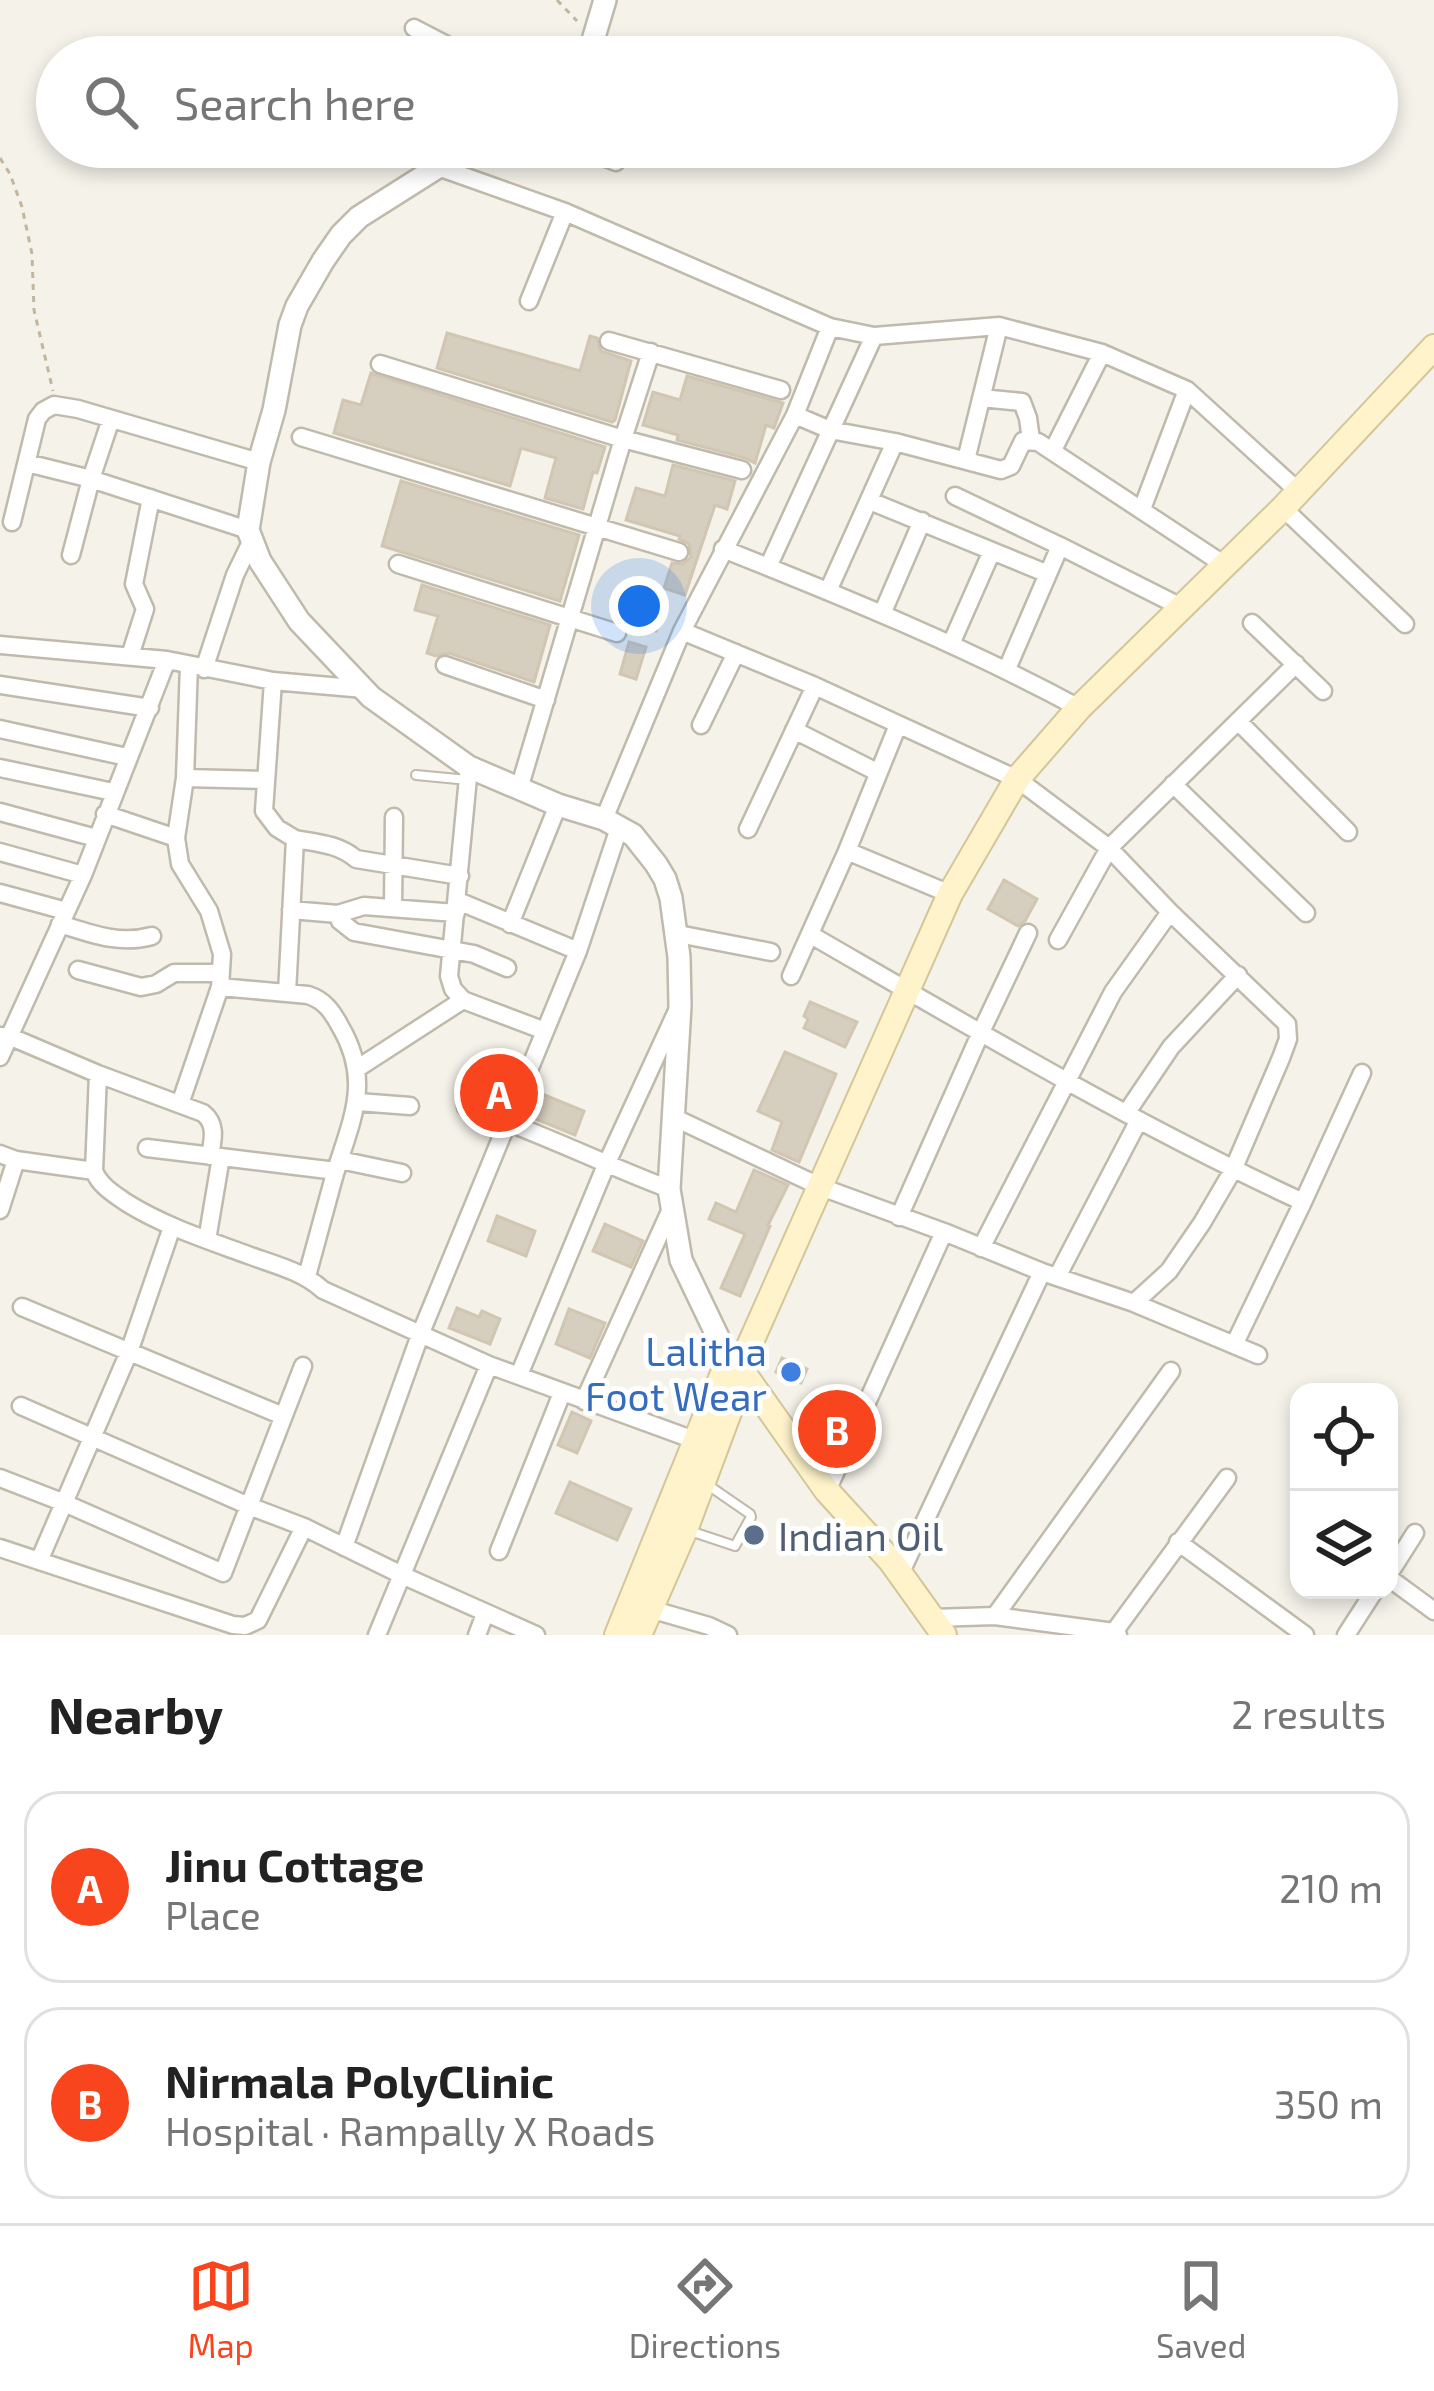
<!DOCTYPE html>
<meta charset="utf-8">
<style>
:root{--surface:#fff;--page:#f2f2f2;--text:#222;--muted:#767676;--line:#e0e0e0;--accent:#f8451d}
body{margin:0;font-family:"Exo 2",sans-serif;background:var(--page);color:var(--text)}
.controls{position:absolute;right:36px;bottom:36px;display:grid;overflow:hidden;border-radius:24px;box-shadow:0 6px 18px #0003}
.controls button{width:108px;height:108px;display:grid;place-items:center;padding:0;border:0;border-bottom:3px solid var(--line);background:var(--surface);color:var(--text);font:60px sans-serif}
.you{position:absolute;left:639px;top:606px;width:42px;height:42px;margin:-30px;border:9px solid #fff;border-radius:50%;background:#1a73e8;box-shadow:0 0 0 18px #1a73e833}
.badge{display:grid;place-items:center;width:78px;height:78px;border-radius:50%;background:var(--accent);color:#fff;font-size:39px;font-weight:700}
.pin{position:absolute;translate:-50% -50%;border:6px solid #fff;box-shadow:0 3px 12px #0006}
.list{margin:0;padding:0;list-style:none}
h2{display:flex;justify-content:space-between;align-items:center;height:156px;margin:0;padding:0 48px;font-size:51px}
h2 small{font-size:39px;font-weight:400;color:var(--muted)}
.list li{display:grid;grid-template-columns:78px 1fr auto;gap:36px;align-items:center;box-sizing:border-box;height:192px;margin:0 24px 24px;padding:0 24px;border:3px solid var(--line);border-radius:36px}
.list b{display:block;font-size:45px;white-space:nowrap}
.list p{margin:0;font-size:39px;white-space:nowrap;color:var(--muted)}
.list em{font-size:39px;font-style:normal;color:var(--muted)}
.icon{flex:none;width:66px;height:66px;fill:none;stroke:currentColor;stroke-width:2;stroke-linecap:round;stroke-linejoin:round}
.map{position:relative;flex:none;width:1434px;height:1635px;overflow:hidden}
.search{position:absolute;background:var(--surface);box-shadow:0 6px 18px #0003;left:36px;right:36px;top:36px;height:132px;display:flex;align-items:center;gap:30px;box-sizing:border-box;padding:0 42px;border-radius:66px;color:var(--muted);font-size:45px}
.sheet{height:588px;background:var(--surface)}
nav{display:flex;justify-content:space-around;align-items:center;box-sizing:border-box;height:168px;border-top:3px solid var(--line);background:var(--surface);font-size:33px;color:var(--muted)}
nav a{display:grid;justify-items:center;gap:6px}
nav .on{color:var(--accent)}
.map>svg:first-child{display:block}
.building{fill:#d6cebf;stroke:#d1c6b2;stroke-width:3}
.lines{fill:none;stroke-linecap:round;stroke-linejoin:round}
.service-casing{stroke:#c0baac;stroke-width:12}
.minor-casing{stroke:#c0baac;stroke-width:21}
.tertiary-casing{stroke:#c0baac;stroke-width:26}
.secondary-casing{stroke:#d4c699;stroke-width:28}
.path{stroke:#c2b69d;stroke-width:3;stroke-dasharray:6 6;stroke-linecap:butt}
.service{stroke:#fff;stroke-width:8}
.minor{stroke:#fff;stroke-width:16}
.tertiary{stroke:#fff;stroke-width:21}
.secondary{stroke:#fef3ca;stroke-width:24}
.shop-dot{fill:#3f7fe0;stroke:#fff;stroke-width:4.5}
.service-dot{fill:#5c6f8a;stroke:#fff;stroke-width:4.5}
.labels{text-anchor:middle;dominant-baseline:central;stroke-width:10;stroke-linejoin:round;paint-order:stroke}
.shop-label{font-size:39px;fill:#366cbe;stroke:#fff;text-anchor:end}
.service-label{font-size:39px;fill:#4e5e75;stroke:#fff;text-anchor:start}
</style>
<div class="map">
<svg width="1434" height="1635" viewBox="0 0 1434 1635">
<rect width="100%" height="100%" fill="#f4f2e9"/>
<path class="building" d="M447,333L580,371L590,336L597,338L601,351L631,361L615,420L612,422L437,368Z
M371,373L605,447L597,473L593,472L583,509L545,498L556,458L521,448L510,486L334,433L343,400L361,405Z
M687,376L783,403L774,428L766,425L755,463L745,458L677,440L678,435L643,425L653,392L680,400Z
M673,465L735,481L727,509L715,505L685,595L664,588L672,563L683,564L691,557L689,544L679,539L680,536L626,520L636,488L665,496Z
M401,481L579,535L560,601L382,546Z
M422,585L550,625L534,682L449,653L436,656L427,653L438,616L415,610Z
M649,594L665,599L656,631L639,627Z
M629,642L646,647L636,679L620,674Z
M1004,880L1037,899L1025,921L1018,926L988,909Z
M810,1002L857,1022L845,1047L804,1028L808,1019L804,1016Z
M785,1052L836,1074L799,1162L772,1150L782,1122L758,1111Z
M485,1076L509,1086L501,1105L482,1096Z
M542,1094L584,1111L575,1135L533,1118Z
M754,1170L788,1185L768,1225L770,1226L740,1296L721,1288L745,1234L709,1219L716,1203L736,1212Z
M497,1216L535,1231L526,1256L488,1241Z
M605,1224L643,1241L631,1267L593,1251Z
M457,1308L479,1317L482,1311L500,1319L490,1344L449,1328Z
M569,1309L605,1323L590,1358L556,1344Z
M782,1358L807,1369L801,1383L776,1372Z
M832,1397L844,1403L845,1400L853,1404L837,1437L829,1433L831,1429L818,1422Z
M572,1412L591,1421L577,1453L558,1445Z
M570,1482L631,1509L617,1540L556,1513Z"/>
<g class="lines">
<defs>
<path id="service" d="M416,775L468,780
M687,1530L735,1546L751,1517L750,1514L705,1483"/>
<path id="minor" d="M414,28L470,57
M577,147L616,162
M438,167L565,212L830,327L874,336L999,326L1102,353L1187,390L1298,491
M529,301L565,212
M609,341L781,390
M380,364L623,439L742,470
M981,398L1022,402L1028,418L1031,440
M795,415L830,430L895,442L1001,470L1011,466L1023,441L1038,442L1223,564
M301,437L679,552
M1053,450L1102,353
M966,460L999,326
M27,463L91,479L248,530
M955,496L1060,546L1007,669
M870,501L1048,574
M1283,508L1405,624
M1142,509L1187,390
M12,522L37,419L43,411L54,405L78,409L259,462
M1060,546L1181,607
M723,549C844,597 964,646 1079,708
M71,555L91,479L111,419
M398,564L617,633
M768,567L874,336
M828,591L895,442
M882,614L922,521
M1252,623L1323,691
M682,631L815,686L1017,779L1109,848L1170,912L1287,1024L1288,1039L1281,1058L1233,1170L1202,1223L1169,1271L1134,1303
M951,644L992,551
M0,645L167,660L273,681L364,689
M130,656L145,609L134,584L151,498
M445,665L546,700
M204,669L235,575L251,542
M273,681L264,811L277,828L295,839L287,993
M0,685L150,708
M1238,721L1348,832
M701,725L736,653
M898,725L847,851L950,894
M0,729L127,757
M794,730L877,772
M469,767L449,976L453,989L463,1000L545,1031
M0,768L113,792
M185,778L265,780
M1173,784L1306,913
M519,789L623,439L651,352
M0,812L96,838
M105,814L176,838
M604,819L682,631L795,415L830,327
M748,829L815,686
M295,839C317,843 339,844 356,859L460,876
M0,852L83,875
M0,893L66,911
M458,901L578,951
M393,908L394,817
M291,910L338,914L364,906L456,913
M338,914L340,921L354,932L474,954L507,968
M60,924C92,934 119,945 152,936
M510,924L558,805
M678,934L771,952
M811,935C972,1028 1134,1124 1303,1202L1362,1073
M1058,940L1109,848L1296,664
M78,970L141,987L156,984L174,973H221
M791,976L847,851
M220,987L308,995C324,1000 332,1011 340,1026C373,1082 351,1120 334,1177C325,1210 316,1243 307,1276
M1,1036L11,1037L98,1074L203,1113C217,1124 213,1139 210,1156
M0,1057L83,875L167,660
M358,1068L463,1000
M98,1074L94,1171C100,1186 114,1194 127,1203C164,1226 207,1240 248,1255C275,1265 302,1271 323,1290L489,1365L697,1441
M358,1102L410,1106
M180,1104L220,987L222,954L209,911L180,864L176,838L185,778L189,665
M466,1107C535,1130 600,1163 669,1189
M1127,1112L1171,1047L1238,975
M673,1117L821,1187L944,1232L1042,1272L1134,1303L1258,1355
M147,1148L336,1171
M0,1154L16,1160L94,1171
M340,1160L402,1173
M0,1210L16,1160
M899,1217L981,1032L1028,933
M207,1240L221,1157
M981,1248L1113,992L1170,912
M1057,1277L1139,1120
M22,1307L283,1416
M1234,1345L1303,1202
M519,1375L606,1165L676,1013
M584,1401L671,1209
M21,1406L249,1506L304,1527L404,1576L536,1635
M0,1478L62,1502L223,1573L303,1366
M827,1491L944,1232
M1178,1542L1305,1635
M344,1547L420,1335L578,951L619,828
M0,1548L233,1625L245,1626L258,1620L304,1527
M499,1551L562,1393
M39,1561L129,1352L172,1227
M900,1574L1042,1272
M1389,1574L1415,1533
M1389,1578L1434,1611
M650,1609L709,1626L728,1635
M995,1616L1171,1371
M933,1618L995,1616L1114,1632L1118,1635
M1114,1632L1227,1478
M377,1635L489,1365
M477,1635L485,1614
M1346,1635L1375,1590"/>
<path id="tertiary" d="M588,57L605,0
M479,147L438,167L359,217L341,235L323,261L297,306L290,325L274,410L259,462L248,530L260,561L299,621L371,697L469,767L558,805L604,819L633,835L656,864L665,879L671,898L679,957L680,1006L669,1189L681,1260L727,1356"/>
<path id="secondary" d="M746,1353L950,894L1017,779L1079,708L1283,508L1434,347
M747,1378L827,1491L891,1561L944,1635
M617,1635L724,1371
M639,1635L685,1530L741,1380"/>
</defs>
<use href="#service" class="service-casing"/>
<use href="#minor" class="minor-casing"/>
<use href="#tertiary" class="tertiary-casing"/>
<use href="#secondary" class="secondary-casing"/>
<path class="path" d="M557,0L577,21
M0,158L10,174L22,207L32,254L34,310L53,391"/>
<use href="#service" class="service"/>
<use href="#minor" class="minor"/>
<use href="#tertiary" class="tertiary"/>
<use href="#secondary" class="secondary"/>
</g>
<circle class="shop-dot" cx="791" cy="1372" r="12"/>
<circle class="service-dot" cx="754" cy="1535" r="12"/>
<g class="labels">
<g class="shop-label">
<text x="767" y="1350">Lalitha<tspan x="767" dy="45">Foot Wear</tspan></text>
</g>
<g class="service-label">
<text x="778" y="1535">Indian Oil</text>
</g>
</g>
</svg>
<div class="controls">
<button><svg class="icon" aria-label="locate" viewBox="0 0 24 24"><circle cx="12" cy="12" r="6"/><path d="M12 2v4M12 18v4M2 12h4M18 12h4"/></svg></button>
<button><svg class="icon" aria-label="layers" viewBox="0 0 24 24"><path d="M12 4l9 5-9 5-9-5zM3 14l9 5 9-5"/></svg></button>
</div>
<div class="you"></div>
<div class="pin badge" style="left:499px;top:1093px">A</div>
<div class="pin badge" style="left:837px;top:1429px">B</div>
<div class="search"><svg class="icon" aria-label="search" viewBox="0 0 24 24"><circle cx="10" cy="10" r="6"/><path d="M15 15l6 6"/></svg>Search here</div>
</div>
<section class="sheet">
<h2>Nearby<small>2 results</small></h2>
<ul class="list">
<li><span class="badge">A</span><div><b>Jinu Cottage</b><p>Place</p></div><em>210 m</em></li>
<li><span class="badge">B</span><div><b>Nirmala PolyClinic</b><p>Hospital · Rampally X Roads</p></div><em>350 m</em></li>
</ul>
</section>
<nav>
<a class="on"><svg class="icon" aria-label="map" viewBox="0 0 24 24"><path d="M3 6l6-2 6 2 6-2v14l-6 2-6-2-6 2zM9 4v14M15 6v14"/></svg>Map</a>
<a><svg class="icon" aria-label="directions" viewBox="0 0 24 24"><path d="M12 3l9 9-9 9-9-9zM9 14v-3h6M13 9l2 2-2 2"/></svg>Directions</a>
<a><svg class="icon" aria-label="saved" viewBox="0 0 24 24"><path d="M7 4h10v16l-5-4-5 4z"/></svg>Saved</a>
</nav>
